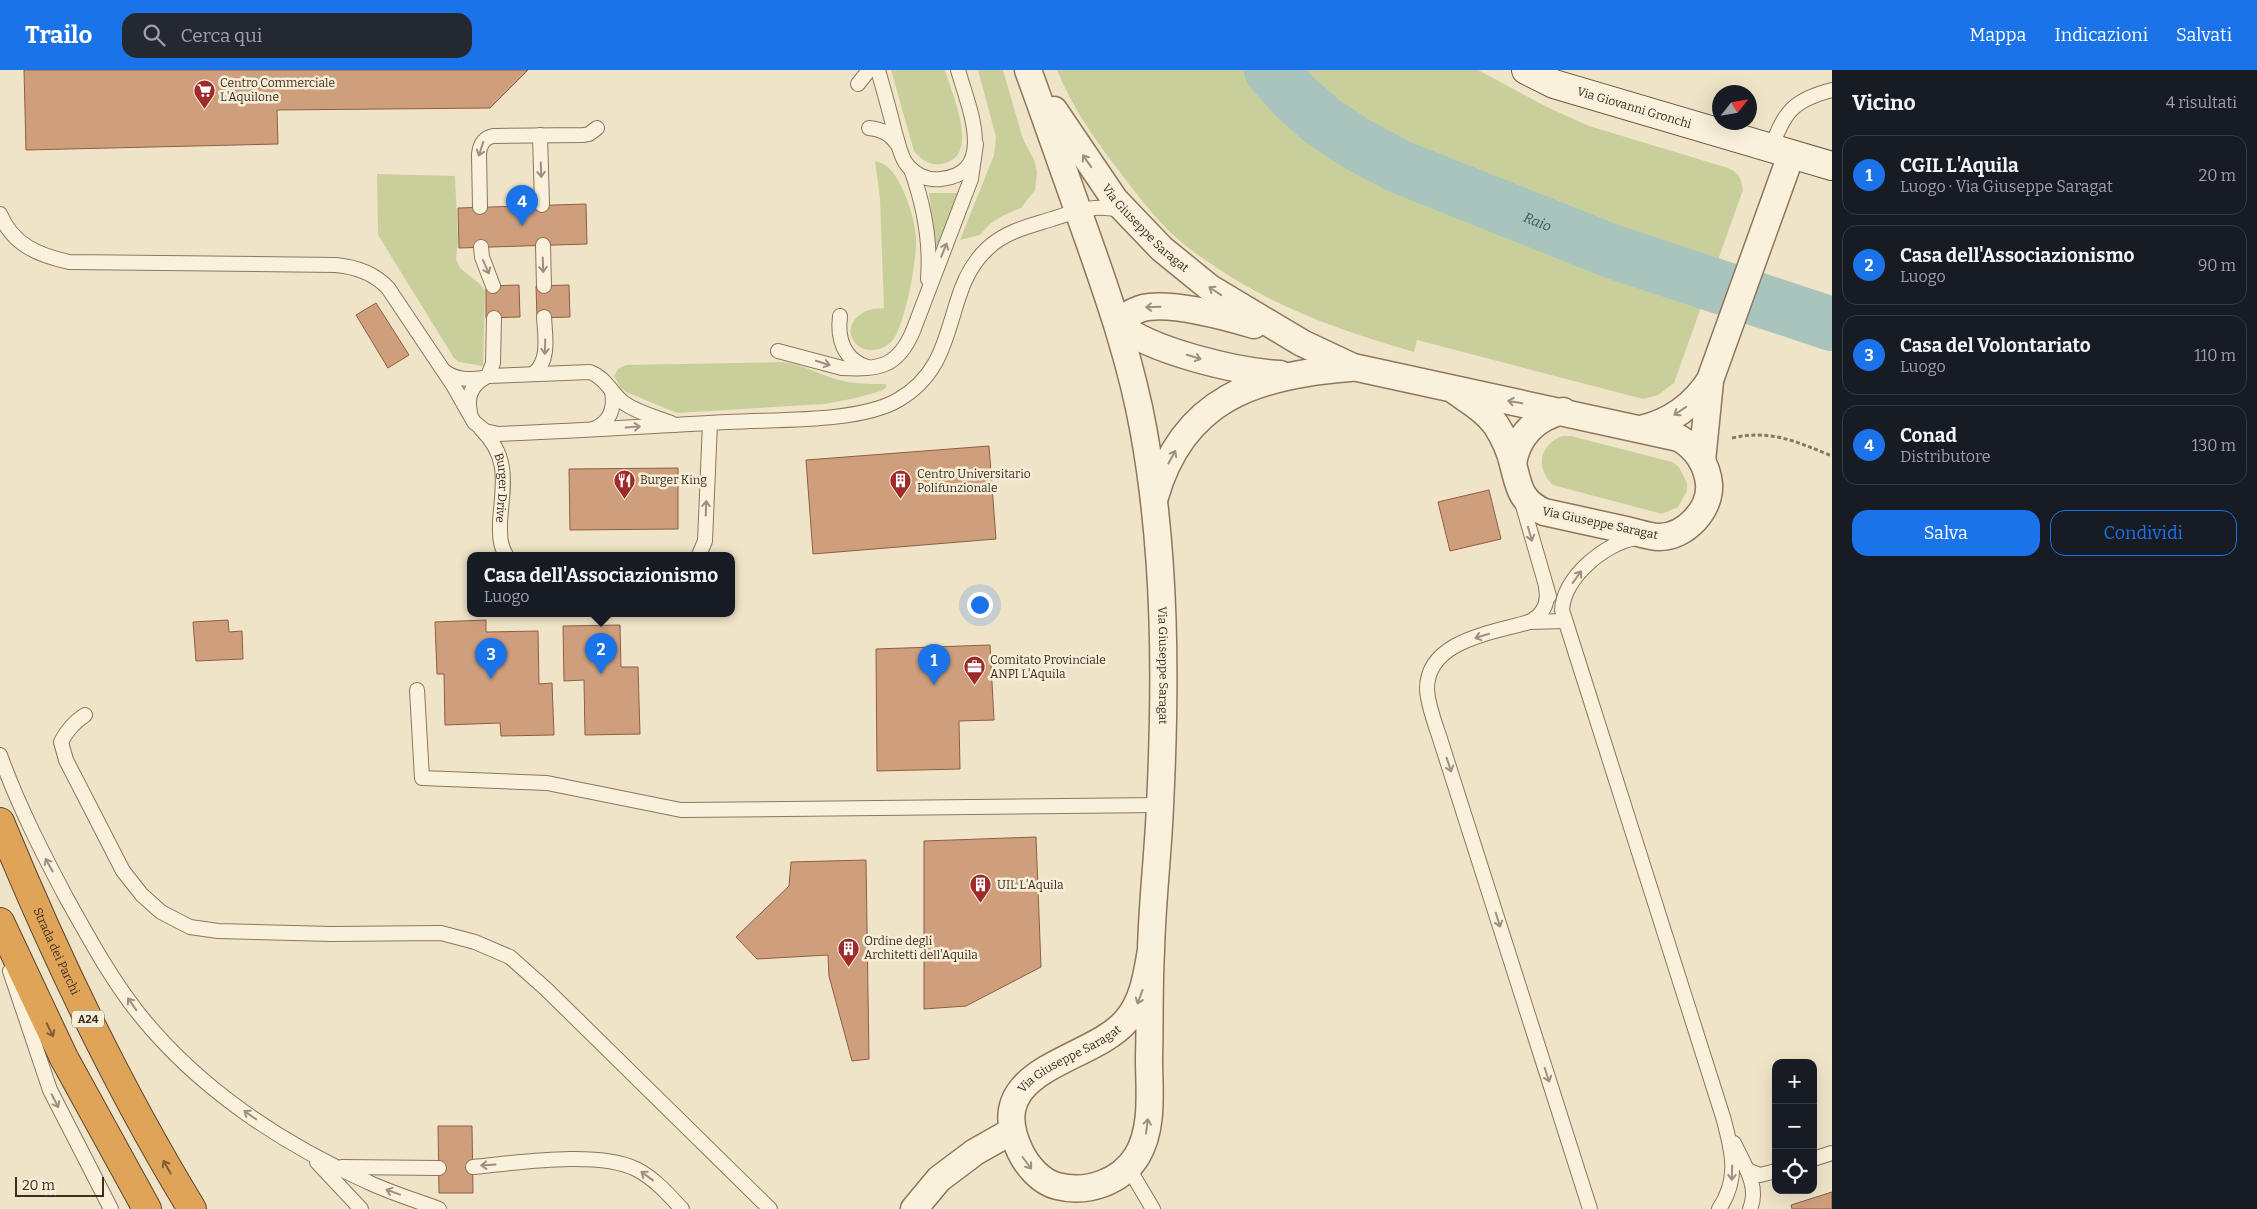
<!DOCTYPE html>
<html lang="it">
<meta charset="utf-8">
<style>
:root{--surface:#171b24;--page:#242831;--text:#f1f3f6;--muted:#9ea1a6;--line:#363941;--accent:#1a73e8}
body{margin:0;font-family:Bitter,serif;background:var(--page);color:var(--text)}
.controls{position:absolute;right:15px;bottom:15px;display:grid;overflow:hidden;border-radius:10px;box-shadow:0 5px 20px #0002}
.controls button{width:45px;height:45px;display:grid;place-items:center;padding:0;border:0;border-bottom:1px solid var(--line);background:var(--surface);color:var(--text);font:25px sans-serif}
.compass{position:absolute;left:1712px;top:15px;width:45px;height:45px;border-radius:50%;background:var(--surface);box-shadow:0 5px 20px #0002;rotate:59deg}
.scale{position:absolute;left:15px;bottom:12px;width:89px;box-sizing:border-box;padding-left:5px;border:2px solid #3d2e20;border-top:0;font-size:14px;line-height:18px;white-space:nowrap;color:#3d2e20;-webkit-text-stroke:4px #f7eed8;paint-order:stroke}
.you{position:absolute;left:979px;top:534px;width:18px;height:18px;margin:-12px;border:4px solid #fff;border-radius:50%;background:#1a73e8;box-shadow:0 0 0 8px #1a73e833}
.badge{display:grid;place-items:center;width:32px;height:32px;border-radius:50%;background:var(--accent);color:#fff;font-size:16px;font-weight:700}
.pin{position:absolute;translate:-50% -41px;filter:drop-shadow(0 1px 2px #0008)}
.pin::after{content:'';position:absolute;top:26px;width:18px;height:15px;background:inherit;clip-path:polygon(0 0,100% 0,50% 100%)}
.popup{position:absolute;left:467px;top:482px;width:268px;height:65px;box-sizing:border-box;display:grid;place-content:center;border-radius:10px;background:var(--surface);filter:drop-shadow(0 1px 4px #0005);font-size:16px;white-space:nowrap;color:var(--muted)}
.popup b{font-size:19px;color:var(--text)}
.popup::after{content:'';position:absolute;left:50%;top:100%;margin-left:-10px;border:10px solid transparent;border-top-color:var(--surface)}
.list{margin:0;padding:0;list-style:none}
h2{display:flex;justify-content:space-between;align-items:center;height:65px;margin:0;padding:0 20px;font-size:21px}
h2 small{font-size:16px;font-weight:400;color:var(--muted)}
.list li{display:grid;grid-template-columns:32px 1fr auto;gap:15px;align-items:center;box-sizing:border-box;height:80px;margin:0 10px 10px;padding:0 10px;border:1px solid var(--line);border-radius:15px}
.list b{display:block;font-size:19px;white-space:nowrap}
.list p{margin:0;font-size:16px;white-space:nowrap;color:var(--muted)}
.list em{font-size:16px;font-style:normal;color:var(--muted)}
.actions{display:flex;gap:10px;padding:15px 20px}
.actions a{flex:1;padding:11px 0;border:1px solid var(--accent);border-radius:15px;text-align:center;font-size:18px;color:var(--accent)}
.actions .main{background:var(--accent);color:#fff}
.icon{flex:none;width:28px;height:28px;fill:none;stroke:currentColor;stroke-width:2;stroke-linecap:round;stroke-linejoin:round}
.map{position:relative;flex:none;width:1832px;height:1139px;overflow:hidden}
header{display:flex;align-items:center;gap:30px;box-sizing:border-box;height:70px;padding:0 25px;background:var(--accent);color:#fff}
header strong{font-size:24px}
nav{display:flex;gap:28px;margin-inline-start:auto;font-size:18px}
.search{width:350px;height:45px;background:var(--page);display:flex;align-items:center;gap:12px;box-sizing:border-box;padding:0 18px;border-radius:15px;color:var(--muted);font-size:19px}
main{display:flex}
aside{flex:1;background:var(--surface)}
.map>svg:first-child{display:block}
.green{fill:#c9cf9b}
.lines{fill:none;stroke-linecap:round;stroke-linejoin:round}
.river{stroke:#a9c4bc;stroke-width:54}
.building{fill:#cf9f7d;stroke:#8d5f41}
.service-casing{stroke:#8d765c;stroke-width:16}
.minor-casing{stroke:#8d765c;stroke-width:29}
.secondary-casing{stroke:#6f573f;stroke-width:30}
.motorway-casing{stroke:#5b4430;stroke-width:30}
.path{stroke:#8d765c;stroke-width:3;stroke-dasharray:4 2.5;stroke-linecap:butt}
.service{stroke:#faf1dc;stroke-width:14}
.minor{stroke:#faf1dc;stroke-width:26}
.secondary{stroke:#faf1dc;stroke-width:28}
.motorway{stroke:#e0a458;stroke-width:28}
.oneway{stroke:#9c907e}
.oneway2{stroke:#7e5d36}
.labels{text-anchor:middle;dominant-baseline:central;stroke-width:5;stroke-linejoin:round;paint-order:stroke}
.shield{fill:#f7eed8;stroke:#756857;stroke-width:1}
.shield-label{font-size:11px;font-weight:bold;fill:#3d2e20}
.poi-label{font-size:12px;fill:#3d2e20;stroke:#f7eed8;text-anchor:start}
.street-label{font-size:12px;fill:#3d2e20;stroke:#f7eed8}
.water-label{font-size:14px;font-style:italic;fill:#2f5d5a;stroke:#f7eed8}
</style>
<header>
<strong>Trailo</strong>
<div class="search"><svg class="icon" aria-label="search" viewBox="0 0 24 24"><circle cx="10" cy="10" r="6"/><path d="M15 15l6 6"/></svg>Cerca qui</div>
<nav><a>Mappa</a><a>Indicazioni</a><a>Salvati</a></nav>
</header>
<main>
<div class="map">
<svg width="1832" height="1139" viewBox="0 0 1832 1139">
<rect width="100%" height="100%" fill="#f0e4c8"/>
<path class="green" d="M891,0H945C952,25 982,88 941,94C930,96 920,89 914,81Z
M978,0H1003L1023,69L1035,92L1037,103L1035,120L1021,138L1002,146L990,154L980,165L960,170L994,85L996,67Z
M1057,0H1478L1547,37L1589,56L1728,98C1739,103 1741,108 1743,120L1674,313L1658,325L1643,329L1417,270L1414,282C1343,261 1283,241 1220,200C1202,188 1184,176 1169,161C1149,141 1133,119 1116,97C1093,67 1071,35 1057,0Z
M875,91C878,92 883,93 885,95C902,106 915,148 916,167C917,190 906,251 893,270C882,283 860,285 852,268C846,256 858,243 869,240C874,238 880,239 884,238L880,129Z
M377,104L455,106L458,171L456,189L460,198L480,214L485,221L483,296L459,292L454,288L378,165Z
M929,123H959L940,177L936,176Z
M784,292C804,295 820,305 839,310C855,314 870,314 886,314L887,317L881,321L856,328L825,334L677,343L626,322L620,317L614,306L618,299L626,295Z
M1562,366H1571L1672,392L1679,397L1687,413V421L1678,437L1662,444L1553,415C1535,398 1539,375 1562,366Z"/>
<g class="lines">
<path class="river" id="s1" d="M1271,0L1295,27L1322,51L1357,74L1398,96L1611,181L1832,254"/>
</g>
<path class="building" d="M24,0H528L490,38L277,40L278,74L26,80Z
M586,134L587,174L459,178L458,138Z
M519,215L520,247L486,248V216Z
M569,215L570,247L537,248L536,216Z
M376,233L409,285L388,298L356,245Z
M989,376L996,469L813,484L806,390Z
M678,398V459L570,460L569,399Z
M1489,420L1501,469L1450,481L1438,432Z
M228,550L229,562L242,561L243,589L196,591L193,552Z
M486,550V562L538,561L539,614L552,613L554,665L501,666L500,653L445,655L444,604H437L435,552Z
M620,555L621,597H638L640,664L585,665L584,610L564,611L563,556Z
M990,575L994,650L959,651L960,699L877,701L876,579Z
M1036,767L1041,897L966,936L924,939V771Z
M866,790L869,989L852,991L829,906L828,885L757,889L736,867L789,816L791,792Z
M438,1056H472L473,1123H439Z
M1832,1122V1139H1792L1791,1135Z"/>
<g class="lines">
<defs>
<g id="service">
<path d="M878,0C884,21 890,42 895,63C898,72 900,84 905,92C913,104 927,111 941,109C999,103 967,33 958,0"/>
<path d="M858,14L869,0"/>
<path d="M869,58C881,59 891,64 897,74"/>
<path d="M540,65L542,135"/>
<path d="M1771,79C1784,42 1793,30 1832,20"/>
<path d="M911,99C924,135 931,171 928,209"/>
<path d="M480,137L479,84C480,75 483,68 493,66L584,65L589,64L597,58"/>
<path d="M0,144C13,175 38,185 69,192L336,195C357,197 374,203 388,218L453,315L474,352L485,361L498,364C574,361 651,356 728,352C774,349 859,353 898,330C963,293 941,221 988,178C1006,161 1030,156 1052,149C1076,141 1098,133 1122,141"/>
<path d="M543,175L544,216"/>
<path d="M481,177L482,187L493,216"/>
<path d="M840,246C837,269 844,290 867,297"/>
<path d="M778,281L842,298C879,300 898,297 913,261L971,109L976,74"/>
<path d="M444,301C456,310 469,310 484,308"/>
<path d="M534,303C550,291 545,265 544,247"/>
<path d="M488,306L493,293L494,248"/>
<path d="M470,342C466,325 473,313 488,306L590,302C606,308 611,323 624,333C638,343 656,347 671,353"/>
<path id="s2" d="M481,359C510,387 503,414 500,451C500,463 499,474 506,485"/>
<path d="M593,359C610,353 615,338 612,321"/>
<path d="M1521,429L1549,526"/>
<path d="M1636,468C1605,473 1564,507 1562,540L1723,1047C1732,1080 1740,1108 1719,1139"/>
<path d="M699,485L705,471L710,353"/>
<path d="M1546,518C1549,533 1543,545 1529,552C1493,563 1427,570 1427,619C1428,638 1437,658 1442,675L1590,1139"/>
<path d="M1529,552L1565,551"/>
<path d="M417,620L422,708L547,713L681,740L1160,735"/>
<path d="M85,645C74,652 67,660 61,672L66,690L123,801L142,825L161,842L190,857L218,861L332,864L441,863L475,872L510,887L546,919L770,1139"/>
<path d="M0,685C18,735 42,782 67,829C89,868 111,909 139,944C198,1018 282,1074 368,1112C391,1123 415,1130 439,1139"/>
<path d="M10,901L50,1020L111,1139"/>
<path d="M1734,1073C1743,1093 1760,1116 1750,1139"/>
<path d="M1813,1089L1832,1083"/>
<path d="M317,1092L361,1139"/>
<path d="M342,1097L439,1098"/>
<path d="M473,1097C516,1093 598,1080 636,1099C654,1108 668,1124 682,1139"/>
<path d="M1128,1097L1153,1139"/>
<path d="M1747,1100L1760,1105L1776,1101"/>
</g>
<g id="minor">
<path id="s3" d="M1028,0C1048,55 1067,110 1087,166C1110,231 1132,295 1144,363C1166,486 1166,613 1160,736C1158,785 1152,833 1151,881C1149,917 1150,953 1149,988C1149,1019 1154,1058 1137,1086C1121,1112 1087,1124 1057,1116C1041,1112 1027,1096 1020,1081C980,997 1090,993 1126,951C1143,932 1147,904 1151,880"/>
<path id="s4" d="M1054,40L1115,130L1162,179L1210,218L1302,273L1353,297L1679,368C1696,378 1707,394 1709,414C1711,439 1686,467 1659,467C1649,467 1636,462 1626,460C1599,454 1571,448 1544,442C1520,431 1519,417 1513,394C1510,381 1503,366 1496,355C1485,340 1469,331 1455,321"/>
<path d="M1118,254C1124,247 1131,242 1140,239C1166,230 1228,247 1254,255"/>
<path d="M1118,254C1150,281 1238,302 1280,304"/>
<path d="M1641,359C1670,352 1694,335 1710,310L1791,85"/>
<path d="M1702,391L1710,311"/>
<path d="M1513,393C1518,365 1535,348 1563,341"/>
<path d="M1155,427C1183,328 1257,305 1350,298"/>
<path d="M914,1139L939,1109L975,1082L1012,1061"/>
</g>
<g id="secondary">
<path id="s5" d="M1526,0L1554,14L1832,96"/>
</g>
<g id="motorway">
<path id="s6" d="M0,752C55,886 117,1016 192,1139"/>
<path d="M0,852L64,988L147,1139"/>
</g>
</defs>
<use href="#service" class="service-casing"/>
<use href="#minor" class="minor-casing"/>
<use href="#secondary" class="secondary-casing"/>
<use href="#motorway" class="motorway-casing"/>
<path class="path" d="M1732,368C1771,359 1797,372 1832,386"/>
<use href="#service" class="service"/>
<use href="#minor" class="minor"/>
<use href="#secondary" class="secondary"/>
<use href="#motorway" class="motorway"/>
</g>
<defs><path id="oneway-shaft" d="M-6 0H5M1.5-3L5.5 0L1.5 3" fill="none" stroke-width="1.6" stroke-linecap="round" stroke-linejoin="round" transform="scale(1.25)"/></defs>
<g class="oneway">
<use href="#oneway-shaft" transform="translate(481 79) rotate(108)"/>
<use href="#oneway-shaft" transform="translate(1087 91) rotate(-125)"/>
<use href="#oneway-shaft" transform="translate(541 100) rotate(88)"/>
<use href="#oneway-shaft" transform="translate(944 180) rotate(-68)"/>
<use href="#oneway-shaft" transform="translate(543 195) rotate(88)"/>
<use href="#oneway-shaft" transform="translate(486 197) rotate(66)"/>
<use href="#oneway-shaft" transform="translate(1215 221) rotate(-146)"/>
<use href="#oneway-shaft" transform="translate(1153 237) rotate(178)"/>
<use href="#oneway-shaft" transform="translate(545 277) rotate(92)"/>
<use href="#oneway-shaft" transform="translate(1194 287) rotate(17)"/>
<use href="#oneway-shaft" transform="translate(823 293) rotate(18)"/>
<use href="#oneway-shaft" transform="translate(1515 332) rotate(-170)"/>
<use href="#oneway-shaft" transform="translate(1680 341) rotate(146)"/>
<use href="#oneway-shaft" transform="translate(633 357) rotate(-4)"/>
<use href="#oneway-shaft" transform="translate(1172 387) rotate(-61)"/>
<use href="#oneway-shaft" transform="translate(706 438) rotate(-88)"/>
<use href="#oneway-shaft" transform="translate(1530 464) rotate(74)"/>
<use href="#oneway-shaft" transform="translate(1577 507) rotate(-54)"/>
<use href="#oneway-shaft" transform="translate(1482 566) rotate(163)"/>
<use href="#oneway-shaft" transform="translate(1449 695) rotate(72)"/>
<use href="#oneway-shaft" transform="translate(49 795) rotate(-119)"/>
<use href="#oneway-shaft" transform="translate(1498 850) rotate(73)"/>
<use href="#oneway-shaft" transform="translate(1140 927) rotate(110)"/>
<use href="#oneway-shaft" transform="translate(132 934) rotate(-125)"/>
<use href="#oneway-shaft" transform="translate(1547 1005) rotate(72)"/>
<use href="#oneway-shaft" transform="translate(55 1031) rotate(63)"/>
<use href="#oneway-shaft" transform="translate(250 1045) rotate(-145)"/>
<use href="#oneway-shaft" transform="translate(1147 1056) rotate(-82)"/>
<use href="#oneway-shaft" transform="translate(1027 1093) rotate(53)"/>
<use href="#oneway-shaft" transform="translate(488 1095) rotate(176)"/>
<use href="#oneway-shaft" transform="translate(1732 1103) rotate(91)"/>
<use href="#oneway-shaft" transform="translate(647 1106) rotate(-144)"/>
<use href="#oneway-shaft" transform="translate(393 1122) rotate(-160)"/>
</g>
<g class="oneway2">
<use href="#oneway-shaft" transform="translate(50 960) rotate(64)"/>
<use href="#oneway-shaft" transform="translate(167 1097) rotate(-119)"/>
</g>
<defs>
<symbol id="supermarket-pin" viewBox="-11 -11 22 30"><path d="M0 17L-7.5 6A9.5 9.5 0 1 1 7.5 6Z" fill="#9e2a2b" stroke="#f7eed8"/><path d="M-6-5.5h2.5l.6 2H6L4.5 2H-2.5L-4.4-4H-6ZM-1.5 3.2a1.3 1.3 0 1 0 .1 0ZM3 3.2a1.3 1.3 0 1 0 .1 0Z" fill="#fff"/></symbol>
<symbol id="restaurant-pin" viewBox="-11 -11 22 30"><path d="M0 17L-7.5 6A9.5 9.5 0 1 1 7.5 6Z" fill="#9e2a2b" stroke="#f7eed8"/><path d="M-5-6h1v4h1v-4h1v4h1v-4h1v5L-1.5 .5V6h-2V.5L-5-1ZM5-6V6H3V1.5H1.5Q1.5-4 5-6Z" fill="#fff"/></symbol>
<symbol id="building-pin" viewBox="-11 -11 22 30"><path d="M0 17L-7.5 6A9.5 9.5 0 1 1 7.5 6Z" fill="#9e2a2b" stroke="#f7eed8"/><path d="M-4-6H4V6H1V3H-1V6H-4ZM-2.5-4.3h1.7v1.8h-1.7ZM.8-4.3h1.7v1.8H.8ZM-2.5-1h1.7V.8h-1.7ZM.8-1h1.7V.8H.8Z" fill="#fff"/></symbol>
<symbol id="office-pin" viewBox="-11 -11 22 30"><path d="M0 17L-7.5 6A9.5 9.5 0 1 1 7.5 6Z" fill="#9e2a2b" stroke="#f7eed8"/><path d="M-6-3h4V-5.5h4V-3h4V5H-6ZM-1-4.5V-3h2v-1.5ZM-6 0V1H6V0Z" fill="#fff"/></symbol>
</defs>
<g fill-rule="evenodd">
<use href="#supermarket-pin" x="192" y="8" width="25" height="34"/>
<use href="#restaurant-pin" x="612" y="398" width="25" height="34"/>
<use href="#building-pin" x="888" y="398" width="25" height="34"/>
<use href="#office-pin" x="962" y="584" width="25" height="34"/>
<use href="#building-pin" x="968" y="802" width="25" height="34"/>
<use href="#building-pin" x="836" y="866" width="25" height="34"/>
</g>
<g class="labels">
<rect class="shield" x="72" y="940.5" width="32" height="17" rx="4"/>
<g class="shield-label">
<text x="88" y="949">A24</text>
</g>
<g class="poi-label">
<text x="220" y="13">Centro Commerciale<tspan x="220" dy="14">L'Aquilone</tspan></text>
<text x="917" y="404">Centro Universitario<tspan x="917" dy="14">Polifunzionale</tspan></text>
<text x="640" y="410">Burger King</text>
<text x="990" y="590">Comitato Provinciale<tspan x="990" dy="14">ANPI L'Aquila</tspan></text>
<text x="997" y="815">UIL L'Aquila</text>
<text x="864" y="871">Ordine degli<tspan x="864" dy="14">Architetti dell'Aquila</tspan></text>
</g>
<g class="street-label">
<text stroke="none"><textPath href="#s5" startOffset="115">Via Giovanni Gronchi</textPath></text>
<text stroke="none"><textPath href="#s4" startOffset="150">Via Giuseppe Saragat</textPath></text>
<text stroke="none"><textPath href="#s2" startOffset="65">Burger Drive</textPath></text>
<text transform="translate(1600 453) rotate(12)">Via Giuseppe Saragat</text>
<text stroke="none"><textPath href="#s3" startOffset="615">Via Giuseppe Saragat</textPath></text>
<text stroke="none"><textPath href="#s6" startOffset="141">Strada dei Parchi</textPath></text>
<text stroke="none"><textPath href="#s3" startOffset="1374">Via Giuseppe Saragat</textPath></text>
</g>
<g class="water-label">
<text stroke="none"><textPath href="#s1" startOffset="311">Raio</textPath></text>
</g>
</g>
</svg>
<div class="controls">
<button>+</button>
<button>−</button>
<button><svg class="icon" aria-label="locate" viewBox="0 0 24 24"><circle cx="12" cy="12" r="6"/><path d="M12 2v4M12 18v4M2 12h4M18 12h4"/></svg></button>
</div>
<svg class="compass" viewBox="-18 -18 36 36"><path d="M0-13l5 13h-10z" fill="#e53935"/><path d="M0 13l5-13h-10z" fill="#9ea1a6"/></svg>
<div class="scale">20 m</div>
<div class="you"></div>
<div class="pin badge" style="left:934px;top:615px">1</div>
<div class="pin badge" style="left:601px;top:604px">2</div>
<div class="popup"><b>Casa dell'Associazionismo</b>Luogo</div>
<div class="pin badge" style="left:491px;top:609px">3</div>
<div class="pin badge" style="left:522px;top:156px">4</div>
</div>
<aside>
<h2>Vicino<small>4 risultati</small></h2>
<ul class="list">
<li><span class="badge">1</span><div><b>CGIL L'Aquila</b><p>Luogo · Via Giuseppe Saragat</p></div><em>20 m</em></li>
<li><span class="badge">2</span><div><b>Casa dell'Associazionismo</b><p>Luogo</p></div><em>90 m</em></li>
<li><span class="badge">3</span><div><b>Casa del Volontariato</b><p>Luogo</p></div><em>110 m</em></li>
<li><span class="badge">4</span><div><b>Conad</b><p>Distributore</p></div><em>130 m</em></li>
</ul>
<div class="actions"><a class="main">Salva</a><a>Condividi</a></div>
</aside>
</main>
